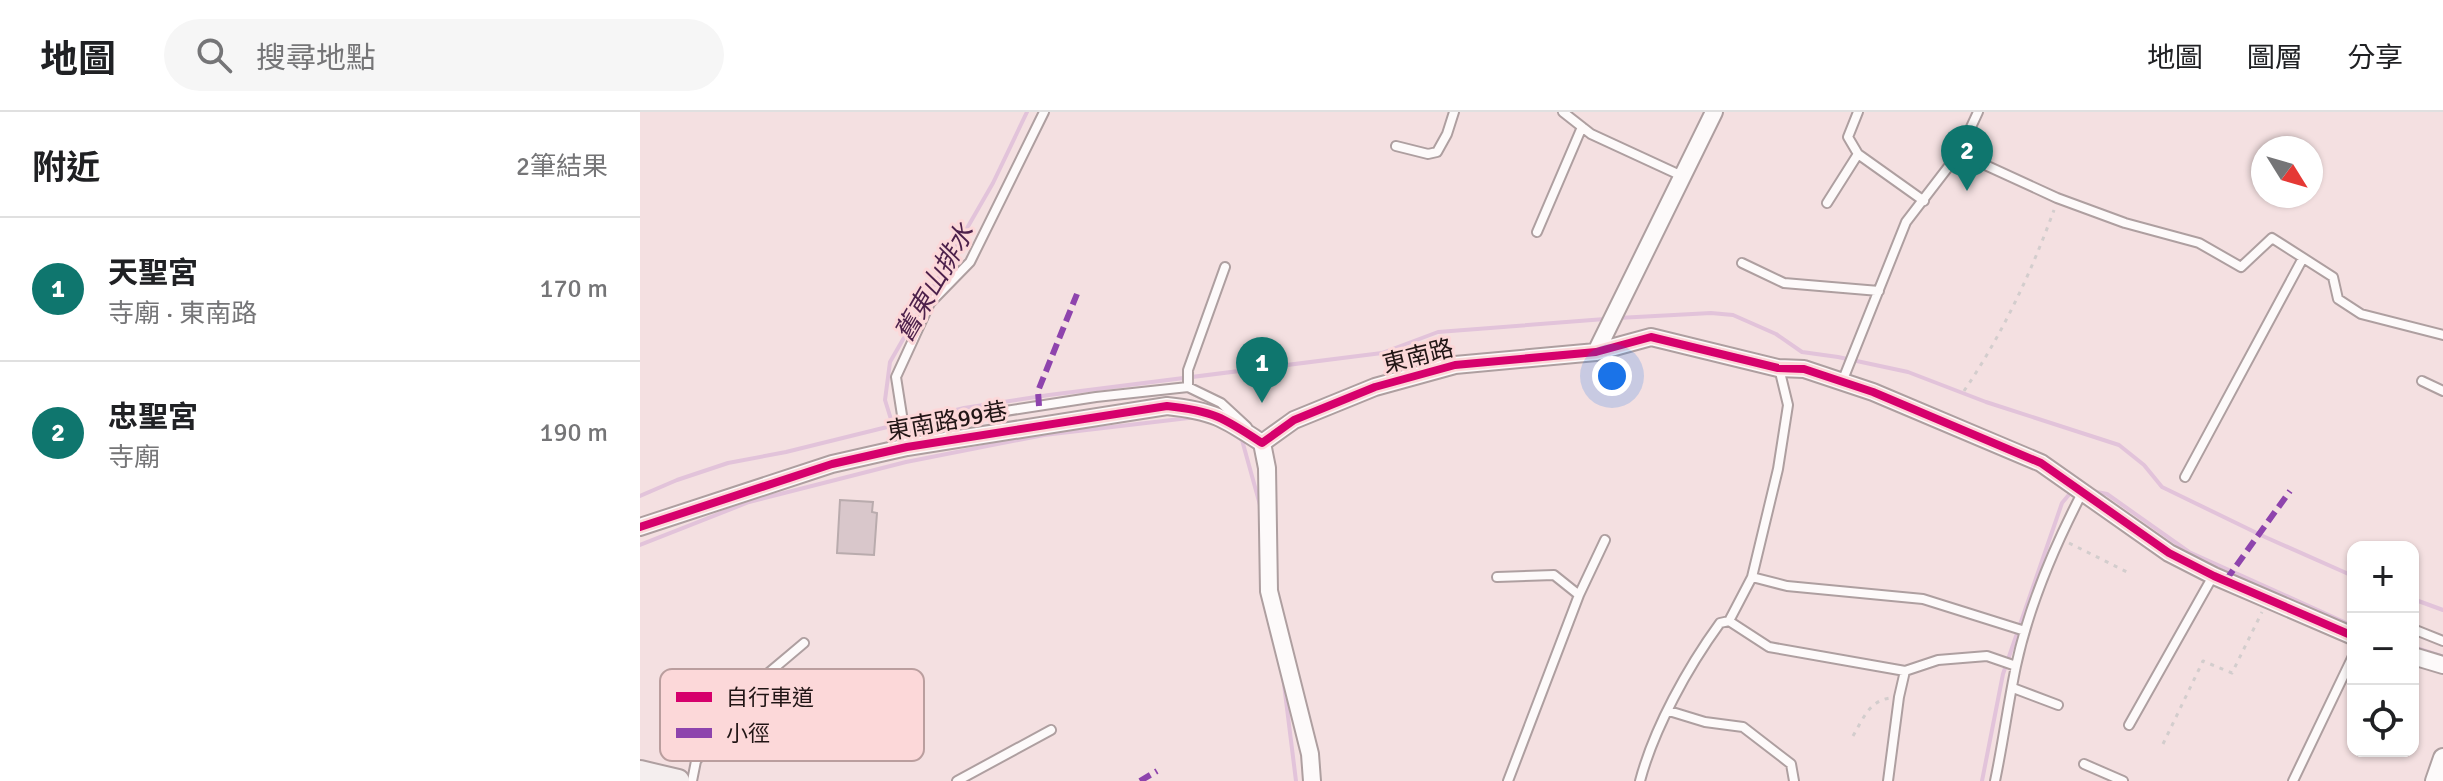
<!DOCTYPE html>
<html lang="zh-TW">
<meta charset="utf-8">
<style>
:root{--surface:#fff;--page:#f6f6f6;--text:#202124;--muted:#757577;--line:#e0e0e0;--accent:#0f766e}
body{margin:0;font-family:Signika,"Noto Sans TC",sans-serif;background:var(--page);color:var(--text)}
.controls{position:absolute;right:24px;bottom:24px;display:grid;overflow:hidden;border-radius:16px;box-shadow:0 2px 6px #0004}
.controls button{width:72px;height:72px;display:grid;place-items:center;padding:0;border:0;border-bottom:2px solid var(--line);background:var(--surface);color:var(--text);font:40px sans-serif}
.compass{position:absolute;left:1611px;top:24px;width:72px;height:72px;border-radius:50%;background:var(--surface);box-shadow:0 2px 6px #0004;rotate:127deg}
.you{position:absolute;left:972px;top:264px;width:28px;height:28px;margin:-20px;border:6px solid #fff;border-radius:50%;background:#1a73e8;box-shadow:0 0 0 12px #1a73e833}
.badge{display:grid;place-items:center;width:52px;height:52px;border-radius:50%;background:var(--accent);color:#fff;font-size:26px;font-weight:700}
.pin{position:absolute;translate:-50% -66px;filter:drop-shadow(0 2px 4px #0008)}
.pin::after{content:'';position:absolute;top:42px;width:28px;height:24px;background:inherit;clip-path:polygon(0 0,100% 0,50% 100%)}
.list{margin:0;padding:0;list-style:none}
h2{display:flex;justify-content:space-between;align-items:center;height:104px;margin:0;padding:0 32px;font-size:34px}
h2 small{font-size:26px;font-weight:400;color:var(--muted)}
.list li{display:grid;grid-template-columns:52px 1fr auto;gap:24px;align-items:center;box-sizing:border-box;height:144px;padding:0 32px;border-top:2px solid var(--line)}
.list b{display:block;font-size:30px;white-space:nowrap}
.list p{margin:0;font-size:26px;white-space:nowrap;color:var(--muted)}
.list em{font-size:26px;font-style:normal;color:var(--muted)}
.icon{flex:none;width:44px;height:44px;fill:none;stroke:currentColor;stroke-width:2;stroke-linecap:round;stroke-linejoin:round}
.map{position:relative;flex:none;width:1803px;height:669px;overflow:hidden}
header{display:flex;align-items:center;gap:48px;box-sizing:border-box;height:112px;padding:0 40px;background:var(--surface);border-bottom:2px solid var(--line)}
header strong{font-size:38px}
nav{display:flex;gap:44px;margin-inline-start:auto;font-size:28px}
.search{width:560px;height:72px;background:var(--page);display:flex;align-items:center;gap:20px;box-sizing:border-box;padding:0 28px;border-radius:44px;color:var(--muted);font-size:30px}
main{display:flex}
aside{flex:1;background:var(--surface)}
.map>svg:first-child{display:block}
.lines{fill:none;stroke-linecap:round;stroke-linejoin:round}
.stream{stroke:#e2c3da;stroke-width:4}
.building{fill:#d9c7cb;stroke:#b9abad;stroke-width:2}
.service-casing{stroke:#ae9fa0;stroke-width:12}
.minor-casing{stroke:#ae9fa0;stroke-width:20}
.tertiary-casing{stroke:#ae9fa0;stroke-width:22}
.secondary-casing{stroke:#ae9fa0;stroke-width:26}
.path{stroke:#d3cdcd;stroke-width:3;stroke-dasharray:4 6;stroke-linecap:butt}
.service{stroke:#fdfafa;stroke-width:8}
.minor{stroke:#fdfafa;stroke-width:16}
.tertiary{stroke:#fdfafa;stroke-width:18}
.secondary{stroke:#f4eeee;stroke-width:22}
.quiet{stroke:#8e44ad;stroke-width:6;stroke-dasharray:12 6;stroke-linecap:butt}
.cycleway-casing{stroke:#fcd8d9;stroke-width:13}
.cycleway{stroke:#d6006c;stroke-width:8}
.labels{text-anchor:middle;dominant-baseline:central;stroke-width:6;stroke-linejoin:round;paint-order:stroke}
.street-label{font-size:24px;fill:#211515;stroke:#fcd8d9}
.water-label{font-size:26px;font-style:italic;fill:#4d214b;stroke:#fcd8d9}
.key{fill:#fcd8d9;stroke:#ba9e9e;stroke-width:2}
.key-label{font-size:22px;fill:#211515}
</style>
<header>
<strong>地圖</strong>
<div class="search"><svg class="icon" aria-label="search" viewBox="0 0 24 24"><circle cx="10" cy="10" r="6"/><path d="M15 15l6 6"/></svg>搜尋地點</div>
<nav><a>地圖</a><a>圖層</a><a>分享</a></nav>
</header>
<main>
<aside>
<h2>附近<small>2筆結果</small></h2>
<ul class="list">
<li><span class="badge">1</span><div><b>天聖宮</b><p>寺廟 · 東南路</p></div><em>170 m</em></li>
<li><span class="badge">2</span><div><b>忠聖宮</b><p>寺廟</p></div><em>190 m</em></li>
</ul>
</aside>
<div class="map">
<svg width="1803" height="669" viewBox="0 0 1803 669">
<rect width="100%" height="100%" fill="#f4e0e1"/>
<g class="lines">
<path class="stream" d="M978,206L1071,201L1093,203L1136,222L1162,240L1198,245L1268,260L1346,290L1479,333L1504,353L1522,375L1625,425L1713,464
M589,319L602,328L620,393
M259,333L245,288L250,250L353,71L387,0
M1452,379L1467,382L1549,440L1713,514
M0,384L37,368L88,351L146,340L324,296L409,283L742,241L798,220L965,207
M0,433L109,390L266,350L404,323L557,305
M1773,487L1803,498
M1773,535L1801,544
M643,564L656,669
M1342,669L1363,562L1422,391L1432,379"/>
</g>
<path class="building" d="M200,388L233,390L232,400L237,401L234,443L197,441Z"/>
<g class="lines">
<defs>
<path id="service" d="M923,0L951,22L1042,64
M1218,0L1208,25L1218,42L1284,89
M1338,0L1319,41L1417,86L1485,111L1559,131L1601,155L1632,126L1693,165L1698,187L1721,202L1803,223
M756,34L788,42L797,40L807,22L814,0
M1187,91L1218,42
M897,120L942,15
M1102,151L1144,171L1239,179
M585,155L548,258V275L581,291L607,315
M1782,269L1803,279
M1202,270L1266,110L1319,41
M306,325L321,308L346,302L456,285L548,275
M267,335L256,265L290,191L330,150L404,0
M1545,365L1663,146
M857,465L914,463L939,483
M1112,465L1147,474L1283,487L1385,519
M1089,509L1129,535L1265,559L1298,548L1347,544L1376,554
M1773,517L1803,529
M1373,576L1418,593
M1029,599L1065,610L1103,615L1151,652L1154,669
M1489,613L1573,464
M1444,652L1483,669
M52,669L56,649L119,569L164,531
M317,669L411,618
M868,669L939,483L965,428
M1000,669C1014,616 1048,555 1080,511L1089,509L1112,465L1138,357L1148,293L1139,256
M1248,669L1259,585L1265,559
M1355,669C1363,631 1368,592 1376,554C1389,493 1414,435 1442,381
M1653,669L1713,544"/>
<path id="minor" d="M956,240L1074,0
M622,331L654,308L735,275L815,253L956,240L1011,225L1138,256L1164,257L1233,280L1401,351L1529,441L1574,464L1713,524
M622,331L627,356L629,479L670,642L672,669
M0,415L192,352L267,335L527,294C574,299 584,306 622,331
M1773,544L1803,553"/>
<path id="tertiary" d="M1795,669L1803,646"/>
<path id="secondary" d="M0,660L38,669"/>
</defs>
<use href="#service" class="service-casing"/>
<use href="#minor" class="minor-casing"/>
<use href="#tertiary" class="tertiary-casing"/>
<use href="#secondary" class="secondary-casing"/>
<path class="path" d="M1324,279C1362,223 1391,161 1414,98
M1429,431L1487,460
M1213,624C1223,607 1229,589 1250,586
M1523,632L1563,549L1592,561L1622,500"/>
<use href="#service" class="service"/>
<use href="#minor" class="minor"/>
<use href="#tertiary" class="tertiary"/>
<use href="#secondary" class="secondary"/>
<path class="quiet" d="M399,294L398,279L437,182
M1586,468L1650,379
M500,669L517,659"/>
<defs>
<path id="cycleway" d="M0,415L192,352L267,335L527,294C574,299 584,306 622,331L654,308L735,275L815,253L956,240L1011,225L1138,256L1164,257L1233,280L1401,351L1529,441L1574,464L1713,524"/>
</defs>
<use href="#cycleway" class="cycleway-casing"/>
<use href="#cycleway" class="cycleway"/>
</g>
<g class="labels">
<g class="street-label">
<text transform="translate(778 244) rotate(-14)">東南路</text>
<text transform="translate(307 309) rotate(-10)">東南路99巷</text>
</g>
<g class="water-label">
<text transform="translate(295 171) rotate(-60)">舊東山排水</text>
</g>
</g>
<rect x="20" y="557" width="264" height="92" rx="12" class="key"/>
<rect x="36" y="580" width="36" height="10" fill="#d6006c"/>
<rect x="36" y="616" width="36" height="10" fill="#8e44ad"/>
<g class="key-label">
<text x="86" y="593">自行車道</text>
<text x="86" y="629">小徑</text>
</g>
</svg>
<div class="controls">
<button>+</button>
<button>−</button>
<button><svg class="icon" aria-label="locate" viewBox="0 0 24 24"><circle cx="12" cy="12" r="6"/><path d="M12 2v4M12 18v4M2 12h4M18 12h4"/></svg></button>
</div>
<svg class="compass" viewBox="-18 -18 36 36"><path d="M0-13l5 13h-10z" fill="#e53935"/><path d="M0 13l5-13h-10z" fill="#757577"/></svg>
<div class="you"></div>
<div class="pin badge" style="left:622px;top:291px">1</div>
<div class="pin badge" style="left:1327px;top:79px">2</div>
</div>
</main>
